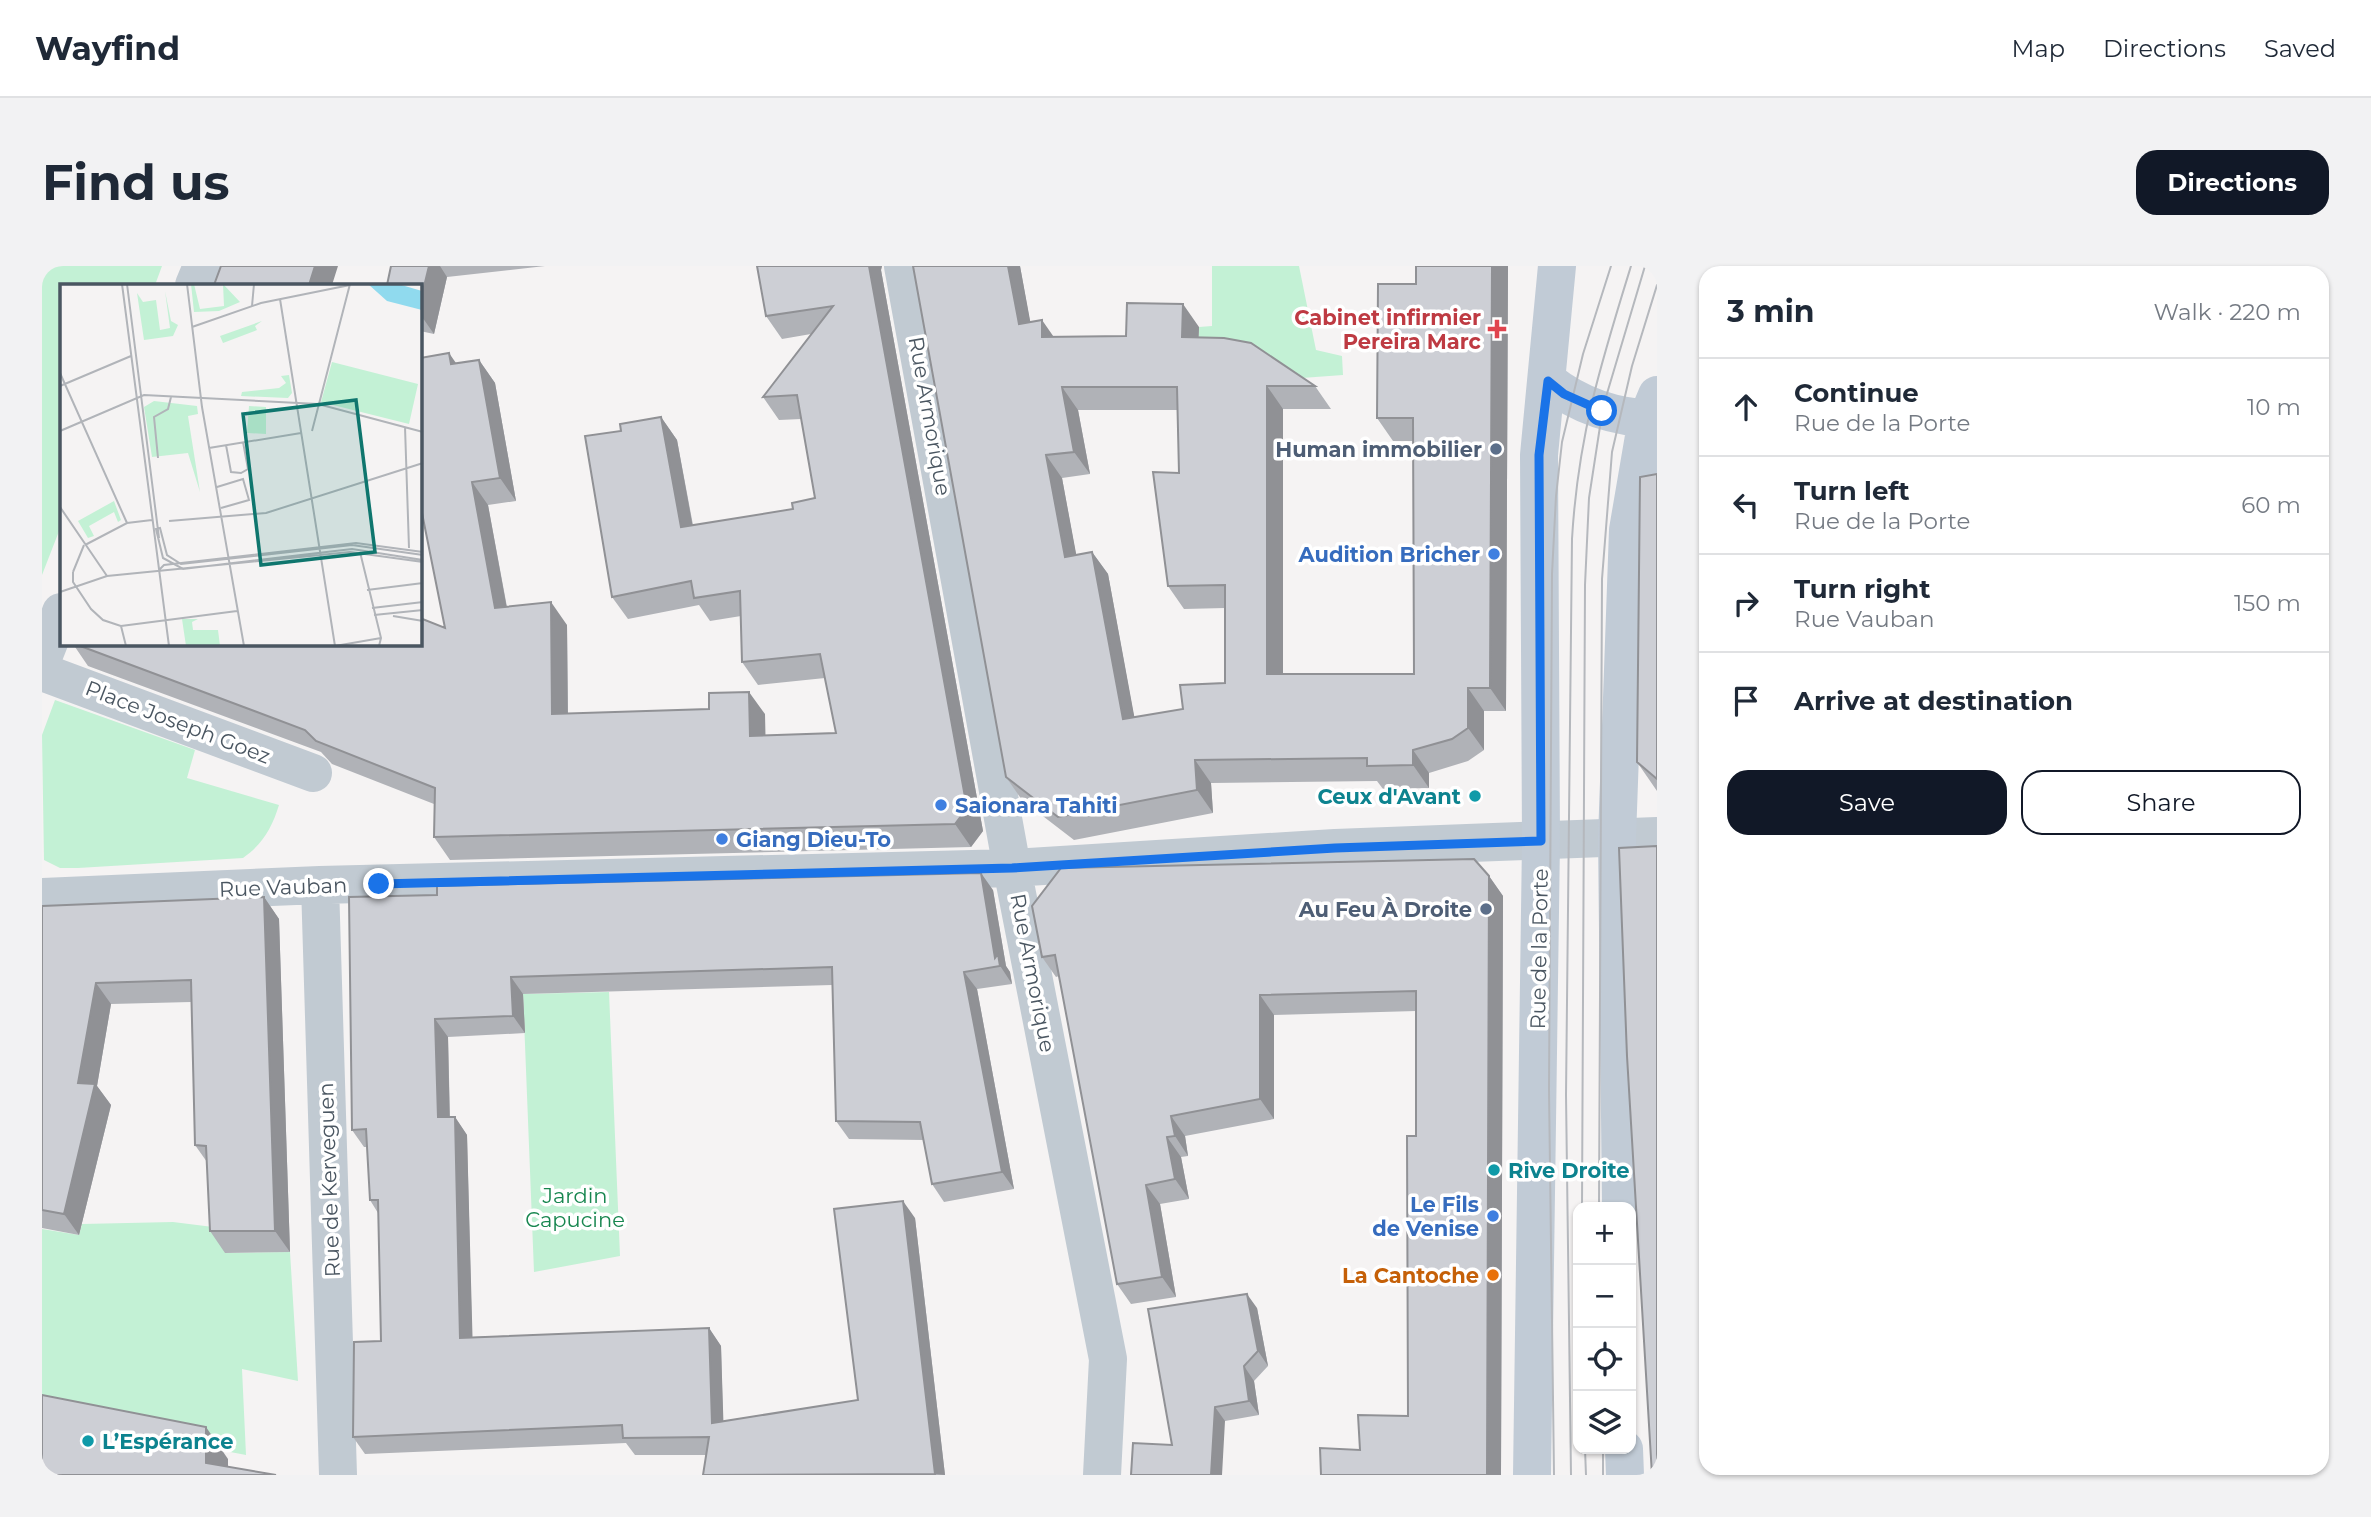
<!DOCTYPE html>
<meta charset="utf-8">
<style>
:root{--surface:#fff;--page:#f2f2f3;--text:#1f2937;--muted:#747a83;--line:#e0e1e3;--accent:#111827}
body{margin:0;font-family:Montserrat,sans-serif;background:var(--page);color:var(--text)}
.controls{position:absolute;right:21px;bottom:21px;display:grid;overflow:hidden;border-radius:14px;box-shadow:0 2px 5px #0004}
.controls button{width:63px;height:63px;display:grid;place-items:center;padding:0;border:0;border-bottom:2px solid var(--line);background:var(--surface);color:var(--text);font:35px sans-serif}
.stop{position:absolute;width:21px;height:21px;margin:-16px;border:5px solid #1a73e8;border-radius:50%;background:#fff}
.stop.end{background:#1a73e8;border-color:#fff;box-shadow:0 2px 7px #0008}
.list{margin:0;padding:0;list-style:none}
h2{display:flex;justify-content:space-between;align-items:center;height:91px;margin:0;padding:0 28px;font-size:30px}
h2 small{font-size:23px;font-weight:400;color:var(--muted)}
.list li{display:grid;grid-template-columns:46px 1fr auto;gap:21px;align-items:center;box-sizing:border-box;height:98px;padding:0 28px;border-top:2px solid var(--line)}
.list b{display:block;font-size:26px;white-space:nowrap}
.list p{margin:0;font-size:23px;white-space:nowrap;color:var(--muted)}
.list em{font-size:23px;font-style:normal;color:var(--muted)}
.actions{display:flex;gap:14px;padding:21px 28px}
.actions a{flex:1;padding:16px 0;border:2px solid var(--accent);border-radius:21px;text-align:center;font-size:24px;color:var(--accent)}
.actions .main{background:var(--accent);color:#fff}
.icon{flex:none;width:38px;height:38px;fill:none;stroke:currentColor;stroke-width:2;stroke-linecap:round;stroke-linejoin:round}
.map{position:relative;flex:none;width:1615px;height:1209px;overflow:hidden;border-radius:21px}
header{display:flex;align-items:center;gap:42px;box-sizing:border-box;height:98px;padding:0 35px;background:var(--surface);border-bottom:2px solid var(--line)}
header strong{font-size:33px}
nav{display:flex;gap:38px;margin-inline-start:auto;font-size:24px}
.intro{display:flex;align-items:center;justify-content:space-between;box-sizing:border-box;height:168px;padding:0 42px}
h1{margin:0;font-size:49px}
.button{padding:18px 32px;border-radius:21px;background:var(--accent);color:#fff;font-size:24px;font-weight:700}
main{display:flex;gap:42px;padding:0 42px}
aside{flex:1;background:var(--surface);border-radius:21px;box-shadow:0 2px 5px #0004}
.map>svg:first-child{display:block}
.green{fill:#c3f1d5}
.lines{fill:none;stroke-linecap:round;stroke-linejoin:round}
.street{stroke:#c1cad2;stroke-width:38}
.secondary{stroke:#c1cbd6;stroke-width:38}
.tram{stroke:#b5b8bd;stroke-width:2}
.wall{fill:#b0b2b7;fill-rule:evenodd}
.shaded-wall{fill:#909195}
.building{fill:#cdcfd5;stroke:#909195;stroke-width:2;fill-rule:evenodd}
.route{stroke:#1a73e8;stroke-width:9}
.health-dot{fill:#e0444e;stroke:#fff;stroke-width:2.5}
.service-dot{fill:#5c6f8a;stroke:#fff;stroke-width:2.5}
.shop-dot{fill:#3f7fe0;stroke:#fff;stroke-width:2.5}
.culture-dot{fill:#0f9aa8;stroke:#fff;stroke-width:2.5}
.food-dot{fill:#e8710a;stroke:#fff;stroke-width:2.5}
.labels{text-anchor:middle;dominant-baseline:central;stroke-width:7;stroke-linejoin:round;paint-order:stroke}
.health-label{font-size:21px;font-weight:bold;fill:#be3a42;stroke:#fff;text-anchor:end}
.street-label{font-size:21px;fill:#4a5661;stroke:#fff}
.service-label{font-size:21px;font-weight:bold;fill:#4e5e75;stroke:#fff;text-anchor:end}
.shop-label{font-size:21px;font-weight:bold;fill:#366cbe;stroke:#fff;text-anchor:end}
.culture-label{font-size:21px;font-weight:bold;fill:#0d838f;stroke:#fff;text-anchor:start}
.park-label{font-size:21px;fill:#17864f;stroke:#fff}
.food-label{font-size:21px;font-weight:bold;fill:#c56008;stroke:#fff;text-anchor:end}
.inset-road{fill:none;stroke:#b1b4b9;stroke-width:2}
.view{fill:#0f766e;fill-opacity:0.15;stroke:#0f766e;stroke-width:3.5}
.inset-edge{fill:none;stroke:#4a5661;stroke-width:3.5}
</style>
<header>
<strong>Wayfind</strong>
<nav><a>Map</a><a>Directions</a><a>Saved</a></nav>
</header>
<div class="intro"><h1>Find us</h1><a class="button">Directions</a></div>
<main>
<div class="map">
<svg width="1615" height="1209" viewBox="0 0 1615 1209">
<rect width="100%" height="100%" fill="#f5f3f3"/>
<path class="green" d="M0,0H120L113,19H19V260L0,309Z
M1170,0H1257L1274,84L1300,90L1301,109L1246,113L1156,94L1157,61L1170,60Z
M13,434L153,484L145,512L237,539C230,562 220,579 201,592L36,602H18L2,594L0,469Z
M567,726L578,990L492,1006L481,728Z
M131,956L179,962L183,987L248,986L256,1115L200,1103L204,1189L0,1150V963L37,969L40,958Z"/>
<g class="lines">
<path class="street" d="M861,0L970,602L1066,1093L1060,1209
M152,19L160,0
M0,394L19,346
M0,406L271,507
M278,619L296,1209
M0,631L278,619L970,602L1293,582L1615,570"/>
<path class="secondary" d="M1506,115C1537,140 1575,152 1615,153
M1579,941L1575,572L1586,264L1605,153L1615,129
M1582,1183L1583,1209
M1490,1209L1499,575L1497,189L1515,0"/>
<path class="tram" d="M1540,941L1543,319L1547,232L1561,141L1603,0
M1557,941L1560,313L1570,186L1590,100L1615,19
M1543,1183L1544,1209
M1561,1183V1209
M1512,1209L1507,824L1510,308L1514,230L1520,176L1541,88L1569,0
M1529,1209L1524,829L1530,273C1536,170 1559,97 1589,0"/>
</g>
<path class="wall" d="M349,0H503L405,11L392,68L378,65V19Z
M715,0H840L839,4L941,565L929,581L408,594L392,571V538L290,498L279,486L46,400L31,378H378L403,362L415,97L437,94L453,117L474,235L446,239L465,341L525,359L526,447L723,448V470L794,467L783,412L716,419L700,396L699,350L668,355L657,339L586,353L570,331L579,165L619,151L635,174L651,259L751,243L773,232L759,153L737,154L721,131L769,68L740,73L724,50Z
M871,0H978L988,56L1011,71L1084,70L1157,61L1156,71L1273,120L1289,143H1241V408H1372L1371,175H1351L1335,152L1374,18V0H1466L1464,445H1442V484L1426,495L1387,507V522L1341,523L1335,515L1169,517L1171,547L1032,574L980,534L964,511ZM1036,144H1135L1137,207L1126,320L1142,343L1183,342V417L1141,443L1092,451L1066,308L1050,286L1034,289L1020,212L1048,208Z
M1615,208V525L1595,496Z
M1447,610L1461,630L1459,1209H1279L1318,1184L1366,1150L1374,870V745L1232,749V853L1143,870L1146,890L1139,891L1147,933L1118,938L1134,1031L1089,1038L1075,1018L1017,710L1014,711L1000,691Z
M951,624L964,700L968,706L970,718L935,723L972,923L902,936L890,918L882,874L807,873L794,855L790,719L481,728L483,767L406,771L408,851H413L425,869L430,1071L667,1062L679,1080L681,1155L816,1134L873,952L903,1209H661L664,1189H593L584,1177L323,1188L311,1171L339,1075L336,947L328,934L325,881H322L310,864L307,631Z
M222,631L237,653L248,986L183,987L168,965L165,896L153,879L149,736L69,738L55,820L69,839L37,969L0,962V640Z
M1215,1042L1226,1100L1212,1115L1217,1149L1183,1155L1130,1179Z"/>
<path class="shaded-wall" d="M273,0H296L290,19H267Z
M387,0H398L405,11L392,68L378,48V37Z
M827,0H840L839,4L941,565L929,581L913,558Z
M966,0H978L993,81L977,58Z
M1450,0H1466L1464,445L1448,422Z
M1141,38L1157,61L1156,94L1140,71Z
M1000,54L1016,77L1000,71Z
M407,87L423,110L409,98Z
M437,94L453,117L474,235L458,212Z
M1225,120L1241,143V431L1225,408Z
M1020,121L1036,144L1048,208L1032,186Z
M619,151L635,174L655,284L639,261Z
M1004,189L1020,212L1039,314L1023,291Z
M430,216L446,239L469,365L453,342Z
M1050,286L1066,308L1097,476L1081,453Z
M509,336L525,359L526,470L510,448Z
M1426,422L1442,445V484L1426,462Z
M707,426L723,448L724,493L708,470Z
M1371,484L1387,507V522L1371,499Z
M1153,494L1169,517L1171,547L1155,524Z
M939,607L951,624L964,700L968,706L970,718L953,692Z
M1447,610L1461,630L1459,1209H1445Z
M222,631L237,653L248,986L233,965Z
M922,706L935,723L972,923L960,906Z
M469,711L481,728L483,767L471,750Z
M54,717L69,738L55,820L69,839L37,969L22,948L36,817Z
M1218,729L1232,749V853L1218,833Z
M393,753L406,771L408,869L396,851Z
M1129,850L1143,870L1146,890L1133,870Z
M413,851L425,869L431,1089L418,1072Z
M1125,871L1139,891L1147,933L1133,913Z
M1104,919L1118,938L1134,1031L1120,1011Z
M861,935L873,952L903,1209L893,1208Z
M1205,1028L1215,1042L1226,1100L1216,1085Z
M667,1062L679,1080L682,1174L670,1157Z
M1202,1100L1212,1115L1217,1149L1207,1135Z
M1173,1141L1183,1155L1180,1209H1169Z
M164,1161L186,1193V1209L164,1197Z"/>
<path class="building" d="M179,0H273L267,19H172Z
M349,0H387L378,37V19H345Z
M715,0H827L925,542L913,558L392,571L393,522L274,475L263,464L33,378H378V352L403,362L378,237V92L407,87L409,98L437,94L458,212L430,216L453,342L509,336L510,448L667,443V427L707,426L708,470L794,467L778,388L700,396L698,325L652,332L649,315L570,331L543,170L579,165L578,158L619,151L639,261L751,243L750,237L773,232L755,129L721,131L791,40L724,50Z
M871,0H966L977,58L1000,54V71L1084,70L1085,37L1141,38L1140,71L1182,72L1209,77L1273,120H1225V408H1372L1371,152H1335L1336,18H1374V0H1450L1448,422H1426V462L1410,473L1371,484V499L1325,500V492L1153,494L1155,524L1016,551L964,511ZM1020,121H1135L1137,207L1111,206L1126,320L1183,319V417L1138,419L1141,443L1081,453L1050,286L1023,291L1004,189L1032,186Z
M1615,208V513L1595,496L1598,211Z
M1615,580V1209H1610L1585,790L1577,582Z
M1432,593L1447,610L1445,1209H1279L1278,1182L1318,1184L1316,1149L1366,1150L1365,870H1374V725L1218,729V833L1129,850L1133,870L1125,871L1133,913L1104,919L1120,1011L1075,1018L1013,689L1000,691L990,640L1019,602Z
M939,607L953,692L956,688L958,700L922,706L960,906L890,918L878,856L794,855L790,701L469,711L471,750L393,753L396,851H413L418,1072L667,1062L670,1157L816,1134L792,943L861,935L893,1208L661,1209L667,1171L581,1172L580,1159L311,1171L312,1076L339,1075L336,934H328L324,863L310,864L307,631L395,629V620Z
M222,631L233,965H168L164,880L153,879L149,714L54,717L36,817L53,818L22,948L0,944V640Z
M1205,1028L1216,1085L1202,1100L1207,1135L1173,1141L1169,1209H1089L1091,1177L1130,1179L1106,1043Z
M0,1129L164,1161V1197L234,1209H0Z"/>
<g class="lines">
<path class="route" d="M337,618L970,602L1293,582L1499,575L1497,189L1506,115L1522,128L1560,145"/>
</g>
<path class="health-dot" d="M1451.5 52.5h7v7h7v7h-7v7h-7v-7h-7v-7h7z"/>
<g class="service-dot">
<circle cx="1454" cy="183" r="7"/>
<circle cx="1444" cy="643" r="7"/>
</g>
<g class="shop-dot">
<circle cx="1452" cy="288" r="7"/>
<circle cx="899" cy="539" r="7"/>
<circle cx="680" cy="573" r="7"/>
<circle cx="1451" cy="950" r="7"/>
</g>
<g class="culture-dot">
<circle cx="1433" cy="530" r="7"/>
<circle cx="1452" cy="904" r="7"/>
<circle cx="46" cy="1175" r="7"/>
</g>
<circle class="food-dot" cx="1451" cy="1009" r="7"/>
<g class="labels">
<g class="health-label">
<text x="1439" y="51">Cabinet infirmier<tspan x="1439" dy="24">Pereira Marc</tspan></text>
</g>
<g class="street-label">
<text transform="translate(888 150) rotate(80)">Rue Armorique</text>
<text transform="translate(136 456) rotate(21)">Place Joseph Goez</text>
<text transform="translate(241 621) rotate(-2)">Rue Vauban</text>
<text transform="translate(1497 683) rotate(-89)">Rue de la Porte</text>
<text transform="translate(991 707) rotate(79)">Rue Armorique</text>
<text transform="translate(287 914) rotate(-92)">Rue de Kerveguen</text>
</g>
<g class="service-label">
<text x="1440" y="183">Human immobilier</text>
<text x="1430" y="643">Au Feu À Droite</text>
</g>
<g class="shop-label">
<text x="1438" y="288">Audition Bricher</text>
<text x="913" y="539" text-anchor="start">Saionara Tahiti</text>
<text x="694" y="573" text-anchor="start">Giang Dieu-To</text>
<text x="1437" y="938">Le Fils<tspan x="1437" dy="24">de Venise</tspan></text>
</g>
<g class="culture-label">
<text x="1419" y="530" text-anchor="end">Ceux d'Avant</text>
<text x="1466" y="904">Rive Droite</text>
<text x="60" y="1175">L’Espérance</text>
</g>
<g class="park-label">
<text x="533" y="929">Jardin<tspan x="533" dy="24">Capucine</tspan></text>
</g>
<g class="food-label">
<text x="1437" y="1009">La Cantoche</text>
</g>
</g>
<g transform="translate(18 18)">
<rect width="362" height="362" fill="#f5f3f3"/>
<path d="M131,0H134L140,25L164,22L163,0L180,18L159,27L134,28ZM105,7L111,37L118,41L113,52L84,56L77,9L83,18L96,16L100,46L110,44ZM202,37L195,42L197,46L163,59L160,52ZM272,78L358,100L349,140L261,118ZM229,91L232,109L228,114L181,112L182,108L219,104L226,99L221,92ZM94,117L137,122L138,130L128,132L140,208L128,169L92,173L84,123ZM189,122L206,123V150L187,149ZM54,217L61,236L58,238L54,228L29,242L34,252L28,254L18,237ZM122,335H138L132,338L133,346H158L160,362H126Z" fill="#c3f1d5"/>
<path d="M308,0H338L362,7V26L327,17Z" fill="#90daee"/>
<path class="inset-road" d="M62,0L109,362M67,0L99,254M127,0L142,123L184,362M220,15L275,362M192,22L194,0M132,43L201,19L290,1M0,89L67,239M0,102L71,72M345,143L349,264M0,147L84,111L258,120L363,148M252,147L290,0M166,161L171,188L181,189L188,185L183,158M149,164L241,149M98,174L94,133L108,125L111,113M157,203L183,195L189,216L161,224M0,223L47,292M109,237L206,229L363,179M25,261L67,239L92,236M300,268L321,354L319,362M363,271L292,261L121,280L107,271L100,244L96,245L103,274L123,285L292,265L363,276M99,286L104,281L296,259L363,268M13,288V298L31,325L43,336L61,342L66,362M13,288L24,261M307,306L363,299M0,308L47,292L290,268L363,278M312,324L363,318M314,331L363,326M333,332L363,337M61,342L177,327M275,362L321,354"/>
<path class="view" d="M296,116L315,268L201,281L183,130Z"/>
<rect width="362" height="362" class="inset-edge"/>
</g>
</svg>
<div class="controls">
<button>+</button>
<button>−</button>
<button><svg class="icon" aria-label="locate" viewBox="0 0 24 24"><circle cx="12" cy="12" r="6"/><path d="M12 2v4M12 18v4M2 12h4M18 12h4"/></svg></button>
<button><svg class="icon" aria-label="layers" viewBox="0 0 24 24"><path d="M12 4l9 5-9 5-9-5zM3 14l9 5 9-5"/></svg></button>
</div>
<div class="stop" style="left:1560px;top:145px"></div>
<div class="stop end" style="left:337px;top:618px"></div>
</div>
<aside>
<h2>3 min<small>Walk · 220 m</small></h2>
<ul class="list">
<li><svg class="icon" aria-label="ahead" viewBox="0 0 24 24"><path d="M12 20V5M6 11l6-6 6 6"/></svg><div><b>Continue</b><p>Rue de la Porte</p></div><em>10 m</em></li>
<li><svg class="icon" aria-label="left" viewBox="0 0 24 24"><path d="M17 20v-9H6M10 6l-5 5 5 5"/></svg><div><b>Turn left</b><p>Rue de la Porte</p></div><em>60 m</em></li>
<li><svg class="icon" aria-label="right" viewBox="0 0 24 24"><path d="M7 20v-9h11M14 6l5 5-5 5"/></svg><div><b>Turn right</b><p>Rue Vauban</p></div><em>150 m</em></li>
<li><svg class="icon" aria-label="arrive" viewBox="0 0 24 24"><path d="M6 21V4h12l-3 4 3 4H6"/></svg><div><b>Arrive at destination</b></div></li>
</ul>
<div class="actions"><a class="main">Save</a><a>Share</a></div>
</aside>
</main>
